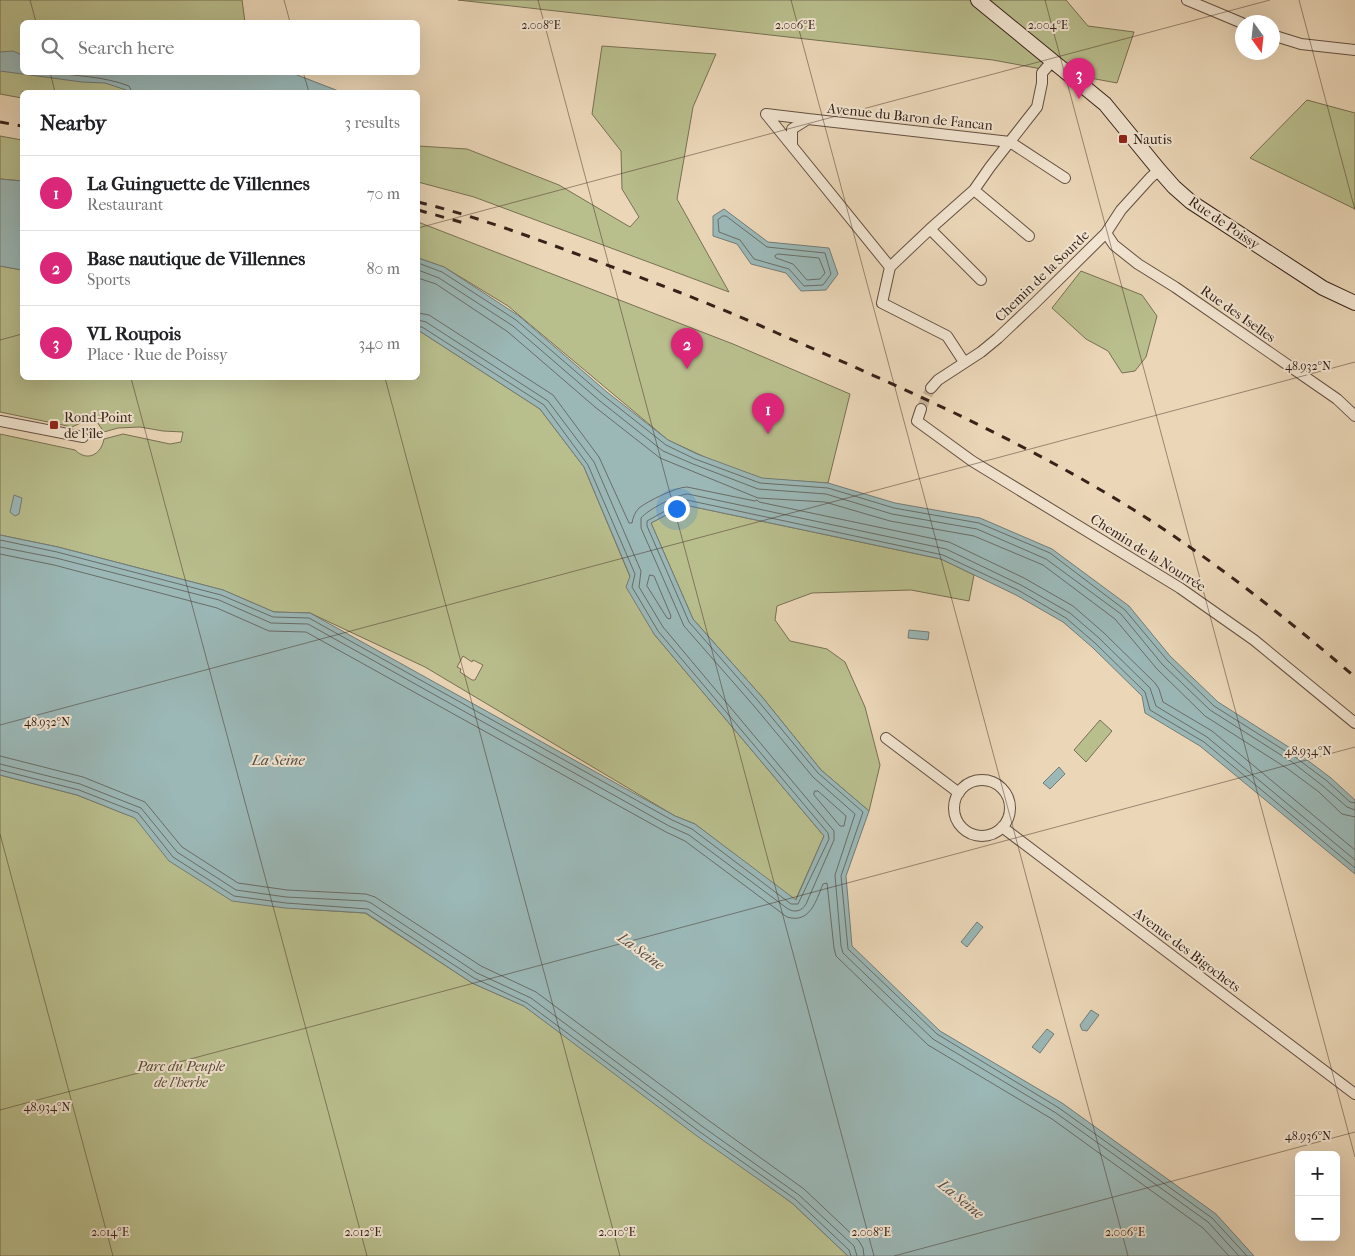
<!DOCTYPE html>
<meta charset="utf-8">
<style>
:root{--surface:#fff;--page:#f6f6f6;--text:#202124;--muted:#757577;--line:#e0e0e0;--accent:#db2777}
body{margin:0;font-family:"IM FELL French Canon",serif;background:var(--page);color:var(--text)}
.controls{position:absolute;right:15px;bottom:15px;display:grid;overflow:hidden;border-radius:8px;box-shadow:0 5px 20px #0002}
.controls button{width:45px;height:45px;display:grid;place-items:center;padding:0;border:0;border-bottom:1px solid var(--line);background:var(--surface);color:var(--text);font:25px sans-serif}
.compass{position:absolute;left:1235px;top:15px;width:45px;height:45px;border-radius:50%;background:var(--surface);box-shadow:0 5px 20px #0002;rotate:165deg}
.you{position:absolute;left:676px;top:508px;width:18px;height:18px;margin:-12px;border:4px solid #fff;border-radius:50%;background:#1a73e8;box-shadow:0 0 0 8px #1a73e833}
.badge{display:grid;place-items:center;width:32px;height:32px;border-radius:50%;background:var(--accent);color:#fff;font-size:16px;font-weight:700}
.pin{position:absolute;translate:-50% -41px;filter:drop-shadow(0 1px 2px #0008)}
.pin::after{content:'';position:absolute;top:26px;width:18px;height:15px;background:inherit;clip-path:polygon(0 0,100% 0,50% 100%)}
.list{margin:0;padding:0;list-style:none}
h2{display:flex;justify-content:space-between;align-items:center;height:65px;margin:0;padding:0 20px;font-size:21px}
h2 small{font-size:16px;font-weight:400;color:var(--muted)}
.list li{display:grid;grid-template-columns:32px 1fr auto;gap:15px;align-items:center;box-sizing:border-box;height:75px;padding:0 20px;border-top:1px solid var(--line)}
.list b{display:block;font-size:19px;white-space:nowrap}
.list p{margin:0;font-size:16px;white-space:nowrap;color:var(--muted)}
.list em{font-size:16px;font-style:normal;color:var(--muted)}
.icon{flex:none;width:28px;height:28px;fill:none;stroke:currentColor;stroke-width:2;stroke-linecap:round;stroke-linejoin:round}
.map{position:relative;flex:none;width:1355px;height:1256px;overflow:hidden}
.search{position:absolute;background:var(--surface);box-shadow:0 5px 20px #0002;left:20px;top:20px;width:400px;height:55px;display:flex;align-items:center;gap:12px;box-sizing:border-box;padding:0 18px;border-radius:8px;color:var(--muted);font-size:19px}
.panel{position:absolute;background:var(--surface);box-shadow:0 5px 20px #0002;left:20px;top:90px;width:400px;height:290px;border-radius:8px}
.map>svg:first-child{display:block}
.green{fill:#b9be8d;stroke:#787053;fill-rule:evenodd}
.water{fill:#9bb8b7;stroke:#737c78}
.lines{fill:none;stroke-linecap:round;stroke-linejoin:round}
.shore{stroke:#696d68;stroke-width:1}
.street-tunnel{stroke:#c7b398;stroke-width:10;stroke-dasharray:10 5;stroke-linecap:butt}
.street-casing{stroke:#644f41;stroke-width:12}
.secondary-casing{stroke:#372219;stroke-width:16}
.street{stroke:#f2e5d1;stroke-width:10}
.secondary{stroke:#f2e5d1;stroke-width:14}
.rail{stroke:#372219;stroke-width:3;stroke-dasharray:9 9;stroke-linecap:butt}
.ticks{fill:none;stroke:#372219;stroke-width:1;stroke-opacity:0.45}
.poi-dot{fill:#8f2418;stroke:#f2e5d1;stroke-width:2}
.labels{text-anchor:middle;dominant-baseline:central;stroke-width:4;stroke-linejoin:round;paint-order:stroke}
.street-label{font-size:14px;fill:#372219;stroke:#f2e5d1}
.poi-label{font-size:14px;fill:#372219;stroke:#f2e5d1;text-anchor:start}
.park-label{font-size:14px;font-style:italic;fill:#584936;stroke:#f2e5d1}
.water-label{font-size:15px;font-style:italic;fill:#554f48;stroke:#f2e5d1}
.ticks-label{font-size:12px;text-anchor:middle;fill:#372219;stroke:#f2e5d1;stroke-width:4;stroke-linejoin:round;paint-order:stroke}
</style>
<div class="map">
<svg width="1355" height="1256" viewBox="0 0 1355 1256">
<rect width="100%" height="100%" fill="#ebd7b8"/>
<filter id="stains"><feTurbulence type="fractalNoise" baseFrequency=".004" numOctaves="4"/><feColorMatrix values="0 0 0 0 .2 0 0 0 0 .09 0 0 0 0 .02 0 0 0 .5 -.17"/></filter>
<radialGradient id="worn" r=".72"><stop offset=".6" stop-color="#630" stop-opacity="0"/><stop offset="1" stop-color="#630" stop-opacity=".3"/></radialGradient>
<path class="green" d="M0,0H242L245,22H22V72L254,73L257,92H22V98L0,94Z
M458,0H1066L1088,26L1134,32L1117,83L993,60Z
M602,46L716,54L693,107L677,199L729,292L474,197L418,182V146L467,149L559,185L630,227L639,217L622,189L621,151L592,114Z
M1307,100L1355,113V209L1250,158Z
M0,136L22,140V181L0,179Z
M418,222L733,344L850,394L828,483L750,478L668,440L508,306L444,267L418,258Z
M0,266L22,270V378H418V330L540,409L584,467L654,634L824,836L795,901L695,824L675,816L425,667L310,613L274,612L223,590L58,547L0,535V434L75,450C87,462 101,455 104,439L123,434L170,444L181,442L183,432L163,431L140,427L118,428L104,432L97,422L92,420H87L72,427L0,412ZM463,656L472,662L473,660L483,665L475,680H472L460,672L461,669L457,667Z
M1081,271L1142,295L1157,316L1146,357L1135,371L1122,373L1108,351L1086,339L1052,308Z
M685,505L941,559L974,575L969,601L911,590L812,593L777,606L775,620L790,641L827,649L845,662L865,707L880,765L869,811L821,770L763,698L693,619L651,523Z
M1100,720L1112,731L1086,762L1074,750Z
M0,775L77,795L125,814L169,827L302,909L365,913L472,983L524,1006L792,1203L848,1256H0Z"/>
<path class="water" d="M13,51L22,55V72L292,73L341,92H132L105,83L82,82L0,71V52Z
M0,179L22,181V270L0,266Z
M724,209L768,242L829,248L838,274L826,290L801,291L786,273L751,264L737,244L713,236V216Z
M418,258L444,267L519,316L607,392L668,440L697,454L762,478L828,483L895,503L980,518L1052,549L1129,606L1170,656L1218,702L1298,753L1331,778L1355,800V874L1200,746L1145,713L1142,696L1092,647L1063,622L1016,595L941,559L685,505L651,523L693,619L763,698L821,770L869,811L846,876L852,946L940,1031L1062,1103L1216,1214L1254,1256H848L792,1203L697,1136L524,1006L472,983L366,913L285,908L232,901L169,861L135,818L77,795L0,775V535L58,547L223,590L274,612L310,613L675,816L695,824L796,900L824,836L654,634L626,587L630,576L584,467L540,409L418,330Z
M14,495L22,498L19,514L15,516L10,512Z
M909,630L929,632L928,640L908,638Z
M1059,767L1065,774L1050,789L1043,783Z
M977,922L983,927L967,947L961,942Z
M1091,1010L1099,1015L1087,1031L1082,1030L1080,1025Z
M1047,1029L1054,1034L1040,1053L1032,1047Z"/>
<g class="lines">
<path class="shore" d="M47,72C75,76 103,76 129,86L132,92
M723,216H726L767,247L825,253L831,274L823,285L804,286L789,269L754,259L740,240L719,232L718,220Z
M778,254L819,258L825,273L820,279L807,280L793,264L776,258L775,256Z
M418,263L442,272L516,320L604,396L666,445L695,459L760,483L828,488L894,508L979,523L1050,553L1125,610L1167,660L1214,706L1295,757L1327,781L1350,802L1355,803
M418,270L439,278L513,326L600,401L663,451L693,464L758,489L826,494L892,514L977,529L1046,559L1121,614L1162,664L1210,710L1292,762L1323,786L1347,807L1355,810
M418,278L436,284L508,332L595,407L660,458L758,498L825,502L890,521L974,536L1043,565L1115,619L1157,669L1205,716L1288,769L1319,792L1342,814L1355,817
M418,313L429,315L553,395L599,457L629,523H632C633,517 635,512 639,508C648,501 676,487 687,487L755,501L757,500L759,502L949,542L1024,578L1073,606L1104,633L1155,683L1159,689L1163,702L1212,731L1355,850
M0,540L57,552L221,595L273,617L309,618L672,820L692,829L791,904H798L829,839L828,833L658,631L632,587L635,574L588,465L544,405L422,327H418
M0,547L56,558L219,600L271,623L308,624L669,826L689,835L788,909C795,913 802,911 806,904L834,840V831L663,627L639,587L641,571L594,462L548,401L426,322L418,320
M0,554L54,565L217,608L269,631L306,632L666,832L685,841L787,917C810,924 816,901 823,884L827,883L834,948L836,956L928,1045L1052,1119L1203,1228L1229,1256
M650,575L654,576L671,616L670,619L667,618L647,586Z
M0,756L83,777L145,802L182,847L238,883L287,890L366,894L375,897L481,966L536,992L708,1120L804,1189L859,1241L863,1248L864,1256
M0,764L80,784L141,808L177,852L236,890L286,897L366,901L371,903L477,973L531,998L703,1127L799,1195L854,1246L857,1256
M0,770L79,790L138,813L173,857L234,896L286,903L368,909L474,978L527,1003L700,1132L795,1199L849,1250L851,1256
M815,791H818L846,816L844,826H840L814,795Z
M1239,1256L1208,1222L1056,1113L933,1039L843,953L841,946L835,875L855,814L813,777L754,706L684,626L641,528V518C647,510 678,494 688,494L946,549L1021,585L1070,613L1099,638L1150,688L1156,706L1207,737L1355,860
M1247,1256L1212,1218L1059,1108L937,1034L848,949L841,876L863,812L818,773L759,702L689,622L647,526V521L683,501L687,500L943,555L1018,590L1066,618L1095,643L1145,692L1150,710L1204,742L1355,868"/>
<path class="street-tunnel" d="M921,409L931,388"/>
<defs>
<path id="street" d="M1187,0L1242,23
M1272,35L1301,44L1355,50
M808,119L766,114L890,267
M792,146V129L808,119L1010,142L1065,178
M974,190L1029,236
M930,229L981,280
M1106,233L1114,245L1138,264L1175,287L1337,399L1355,416
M890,267L930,229L974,190L990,167L1037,107L1042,83V73L1053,60
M890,267L882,303L947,336L964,362
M931,388L938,380L981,352L998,338L1035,303L1106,233L1121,210L1150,178L1159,170
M921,409L917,421L972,461L1180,588L1254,640L1355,723
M0,421L83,437
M886,738L959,793
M954 808a28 28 0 1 1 56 0a28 28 0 1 1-56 0Z
M1002,827L1355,1094"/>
<path id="secondary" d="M978,0L1105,104L1159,170L1174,187L1191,202L1323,288L1355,303"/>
</defs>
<use href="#street" class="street-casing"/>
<use href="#secondary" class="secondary-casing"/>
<use href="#street" class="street"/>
<use href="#secondary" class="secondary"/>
<path class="rail" d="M0,122L22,126
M418,202C471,215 523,234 574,253C643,278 710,303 777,333C899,386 1021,440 1134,510C1212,559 1285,617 1355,677
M418,210L464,223"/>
</g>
<path class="ticks" d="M30,0L36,22M284,0L290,22M538,0L874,1256M791,0L1128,1256M1045,0L1355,1157M1299,0L1355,210M50,72L55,92M303,72L309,92M418,228L1270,0M0,340L22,334M131,378L367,1256M385,378L620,1256M0,725L1355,362M0,834L113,1256M0,1110L1355,747M894,1256L1355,1132"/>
<g class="poi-dot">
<rect x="1118" y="134" width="10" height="10" rx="2.5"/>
<rect x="49" y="420" width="10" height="10" rx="2.5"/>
</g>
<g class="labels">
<g class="street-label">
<text transform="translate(910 117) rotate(6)">Avenue du Baron de Fancan</text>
<text transform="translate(1224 223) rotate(34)">Rue de Poissy</text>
<text transform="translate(1042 276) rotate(-44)">Chemin de la Sourde</text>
<text transform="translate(1238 314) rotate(35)">Rue des Iselles</text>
<text transform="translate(1148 553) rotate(32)">Chemin de la Nourrée</text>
<text transform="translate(1187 950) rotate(37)">Avenue des Bigochets</text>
</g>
<g class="poi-label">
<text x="1133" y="139">Nautis</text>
<text x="64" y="417">Rond-Point<tspan x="64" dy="16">de l'île</tspan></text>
</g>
<g class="park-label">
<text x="181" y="1066">Parc du Peuple<tspan x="181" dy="16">de l'herbe</tspan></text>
</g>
<g class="water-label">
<text x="278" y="760">La Seine</text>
<text transform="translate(641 951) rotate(36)">La Seine</text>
<text transform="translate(961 1199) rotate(39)">La Seine</text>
</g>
</g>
<g class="ticks-label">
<text x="541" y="29">2.008°E</text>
<text x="795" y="29">2.006°E</text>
<text x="1048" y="29">2.004°E</text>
<text x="1308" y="370">48.932°N</text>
<text x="47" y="726">48.932°N</text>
<text x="1308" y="755">48.934°N</text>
<text x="47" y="1111">48.934°N</text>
<text x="1308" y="1140">48.936°N</text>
<text x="110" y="1236">2.014°E</text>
<text x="363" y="1236">2.012°E</text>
<text x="617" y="1236">2.010°E</text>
<text x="871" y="1236">2.008°E</text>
<text x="1125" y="1236">2.006°E</text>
</g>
<rect width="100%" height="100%" filter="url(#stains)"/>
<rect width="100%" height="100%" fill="url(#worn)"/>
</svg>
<div class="controls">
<button>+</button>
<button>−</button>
</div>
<svg class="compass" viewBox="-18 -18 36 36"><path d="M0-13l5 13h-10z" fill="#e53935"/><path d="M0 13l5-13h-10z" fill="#757577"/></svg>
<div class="you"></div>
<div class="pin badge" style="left:768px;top:434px">1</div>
<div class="pin badge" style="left:687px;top:369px">2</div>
<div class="pin badge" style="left:1079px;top:99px">3</div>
<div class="search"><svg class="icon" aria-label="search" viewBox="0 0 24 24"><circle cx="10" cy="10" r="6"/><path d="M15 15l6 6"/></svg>Search here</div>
<section class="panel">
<h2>Nearby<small>3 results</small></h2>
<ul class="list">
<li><span class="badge">1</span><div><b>La Guinguette de Villennes</b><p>Restaurant</p></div><em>70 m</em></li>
<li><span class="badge">2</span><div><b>Base nautique de Villennes</b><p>Sports</p></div><em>80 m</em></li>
<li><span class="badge">3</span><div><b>VL Roupois</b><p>Place · Rue de Poissy</p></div><em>340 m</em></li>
</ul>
</section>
</div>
